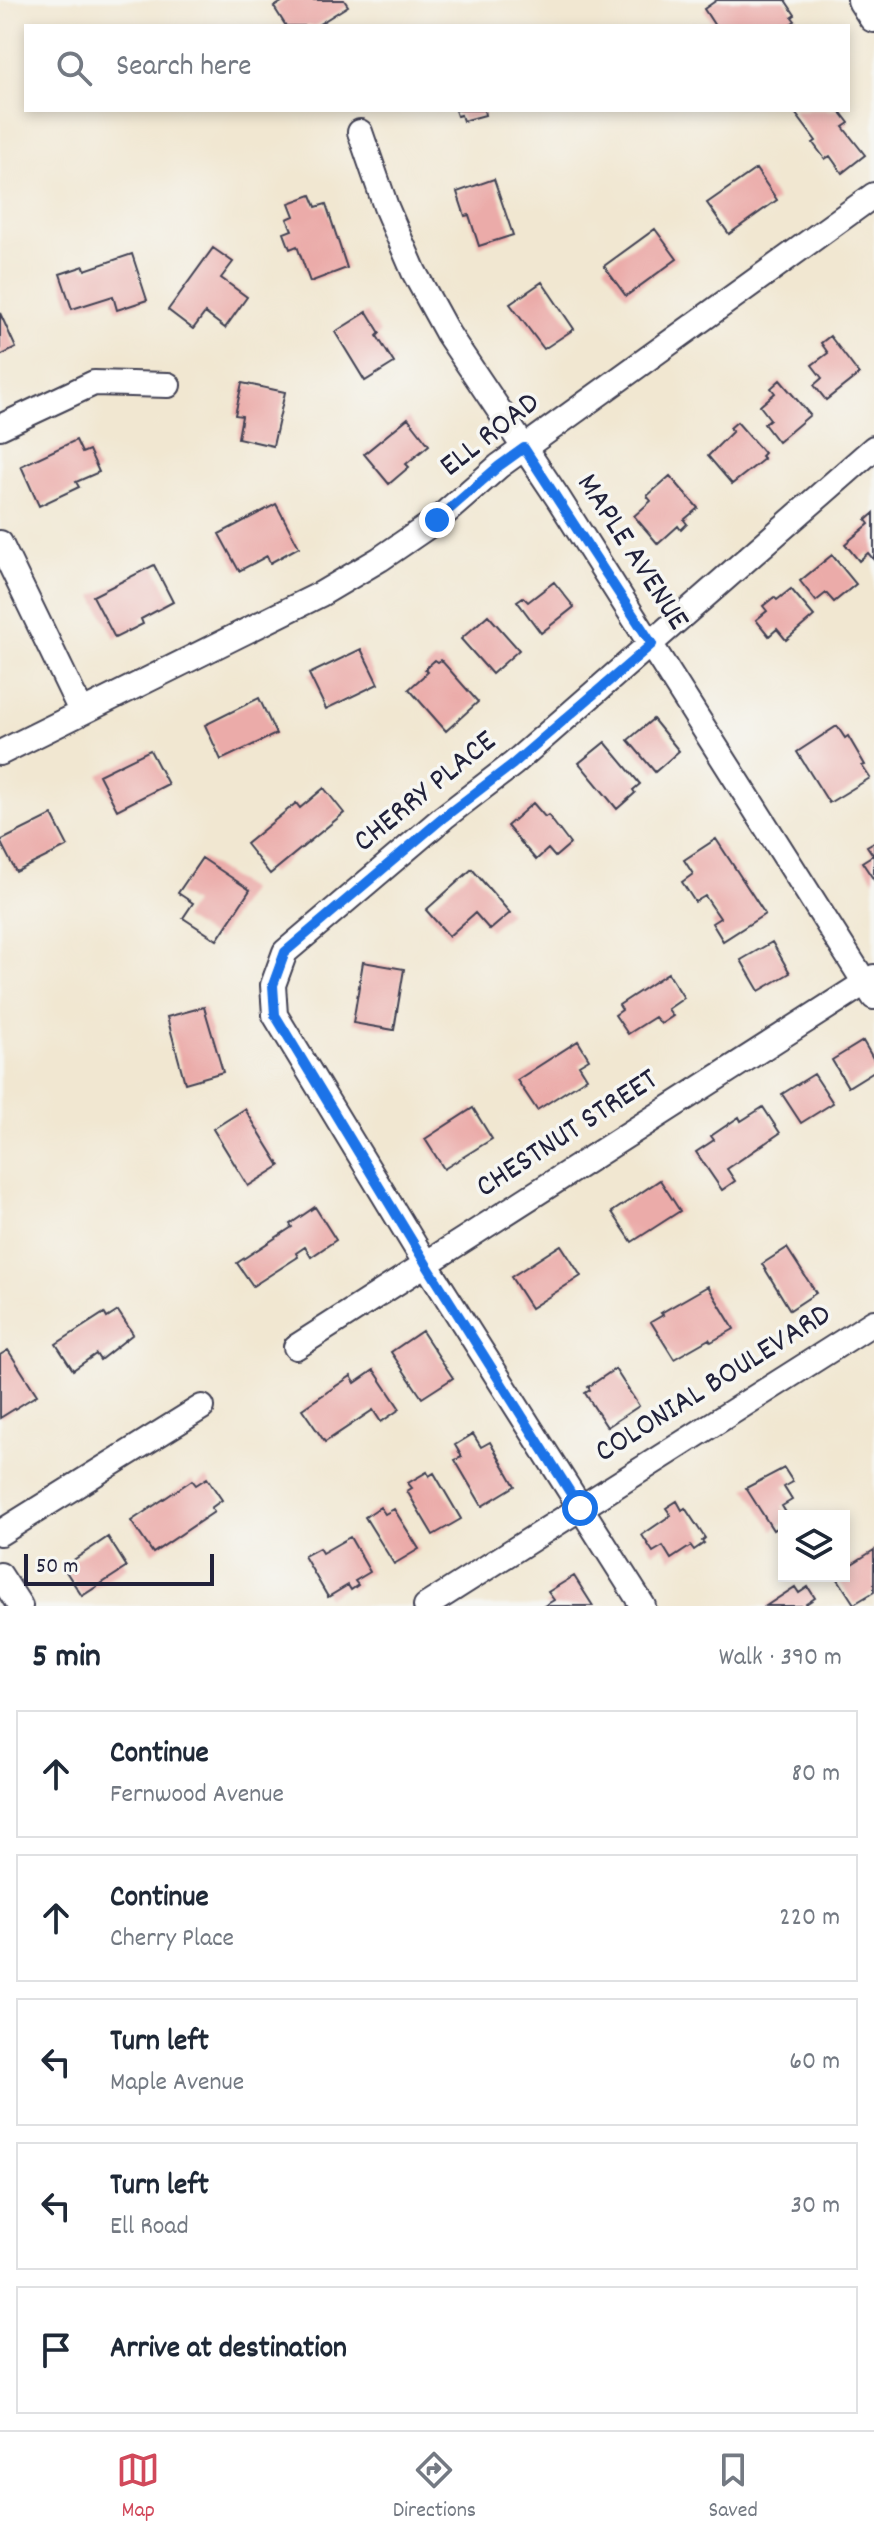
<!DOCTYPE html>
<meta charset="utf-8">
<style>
:root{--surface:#fff;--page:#f2f2f3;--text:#1f2937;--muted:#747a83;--line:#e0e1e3;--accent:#d1495b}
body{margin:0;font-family:Dekko,sans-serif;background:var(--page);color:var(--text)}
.controls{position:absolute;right:24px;bottom:24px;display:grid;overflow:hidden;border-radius:0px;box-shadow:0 4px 12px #0003}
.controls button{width:72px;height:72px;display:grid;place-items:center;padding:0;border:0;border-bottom:2px solid var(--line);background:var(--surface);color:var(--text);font:40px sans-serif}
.scale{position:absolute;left:24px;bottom:20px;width:190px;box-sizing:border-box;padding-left:8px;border:4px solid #22223b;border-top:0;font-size:22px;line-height:28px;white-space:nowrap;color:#22223b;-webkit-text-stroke:6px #f6f6f2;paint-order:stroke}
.stop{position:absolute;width:24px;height:24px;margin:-18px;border:6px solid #1a73e8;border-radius:50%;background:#fff}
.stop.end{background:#1a73e8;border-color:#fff;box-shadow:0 2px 8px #0008}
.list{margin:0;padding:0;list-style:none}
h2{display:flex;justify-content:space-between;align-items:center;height:104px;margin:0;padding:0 32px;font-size:34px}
h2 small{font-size:26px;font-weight:400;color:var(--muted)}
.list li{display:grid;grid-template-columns:52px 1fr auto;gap:24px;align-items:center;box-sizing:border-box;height:128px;margin:0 16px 16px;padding:0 16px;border:2px solid var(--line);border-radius:0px}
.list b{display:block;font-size:30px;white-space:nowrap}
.list p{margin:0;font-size:26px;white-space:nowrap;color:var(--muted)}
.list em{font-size:26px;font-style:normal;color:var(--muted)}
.icon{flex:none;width:44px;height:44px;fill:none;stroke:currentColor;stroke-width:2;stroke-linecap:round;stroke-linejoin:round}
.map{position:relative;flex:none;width:874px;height:1606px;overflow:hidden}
.search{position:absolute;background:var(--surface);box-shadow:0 4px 12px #0003;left:24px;right:24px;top:24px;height:88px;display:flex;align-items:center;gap:20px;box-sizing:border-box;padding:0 28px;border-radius:0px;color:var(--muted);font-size:30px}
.sheet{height:824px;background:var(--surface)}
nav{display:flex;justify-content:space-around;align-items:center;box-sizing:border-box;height:112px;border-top:2px solid var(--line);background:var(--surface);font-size:22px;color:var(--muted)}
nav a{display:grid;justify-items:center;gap:4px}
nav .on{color:var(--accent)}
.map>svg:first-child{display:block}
.building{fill:#ebaba9}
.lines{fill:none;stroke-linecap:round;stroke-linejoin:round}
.minor-casing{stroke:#414052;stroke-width:28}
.tertiary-casing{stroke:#414052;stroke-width:34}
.minor{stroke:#fff;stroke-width:24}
.tertiary{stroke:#fff;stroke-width:30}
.route{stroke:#1a73e8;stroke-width:10}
.labels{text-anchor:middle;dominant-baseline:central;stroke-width:7;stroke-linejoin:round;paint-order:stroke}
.street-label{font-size:32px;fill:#22223b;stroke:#f6f6f2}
</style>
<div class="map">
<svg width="874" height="1606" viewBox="0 0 874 1606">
<rect width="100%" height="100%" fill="#f6f6f2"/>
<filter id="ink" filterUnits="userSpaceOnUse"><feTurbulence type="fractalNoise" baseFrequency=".0125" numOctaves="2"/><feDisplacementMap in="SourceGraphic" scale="16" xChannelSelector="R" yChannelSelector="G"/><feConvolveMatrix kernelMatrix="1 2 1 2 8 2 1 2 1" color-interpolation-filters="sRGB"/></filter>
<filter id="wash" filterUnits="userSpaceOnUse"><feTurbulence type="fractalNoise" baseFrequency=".006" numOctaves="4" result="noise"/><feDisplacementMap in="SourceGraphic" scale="32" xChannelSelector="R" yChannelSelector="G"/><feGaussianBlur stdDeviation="1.8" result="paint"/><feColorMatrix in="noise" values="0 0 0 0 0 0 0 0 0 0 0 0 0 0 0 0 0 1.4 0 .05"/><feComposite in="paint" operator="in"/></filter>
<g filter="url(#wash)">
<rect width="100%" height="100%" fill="#f1e7d1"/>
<g id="blocks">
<path class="building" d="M285,0H344L348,6L316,26H286L274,7Z
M717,0H785L795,15L792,17L795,21L787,26H715L704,9Z
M455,110H484L485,115L463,121L461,115L457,116Z
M793,110H839L849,123L843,127L865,155L842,173L830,156L825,159L813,143L816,141Z
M756,169L777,200L729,234L707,203Z
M494,179L513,235L479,246L469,215L465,216L457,192Z
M311,195L316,207L326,204L347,268L310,282L297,246L290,249L284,233L292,230L287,219L294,216L289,203Z
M655,229L677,259L626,296L604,266Z
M213,248L233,262L221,278L247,297L225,328L205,313L193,329L168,310Z
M132,254L147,300L117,310L113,296L72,309L60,274L84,266L85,270Z
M542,282L574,329L544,349L510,304Z
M367,312L380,333L377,336L394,363L365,381L335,332Z
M0,313L16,348L0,356Z
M830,336L859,374L826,400L814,385L822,378L812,365L828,353L821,343Z
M780,380L810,415L778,442L764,424L770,419L760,406L775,393L771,388Z
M242,383L285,392L273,446L238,438L242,416L235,415Z
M408,418L429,445L406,464L409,467L389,484L364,454Z
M737,422L764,453L761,456L764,459L732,484L708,456L733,431L730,428Z
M76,440L82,453L89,450L99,472L76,482L79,487L39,506L21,466Z
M670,476L698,508L684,520L687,524L681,530L678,526L658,544L634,516L651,501L647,496Z
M276,504L299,547L270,563L267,556L239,571L219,534Z
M874,513V560L868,553L859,561L845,544L869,524L866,520Z
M832,555L856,584L834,602L826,593L816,601L800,581Z
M154,565L173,602L141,619L143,624L115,638L93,596Z
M554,582L574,607L541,633L517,601L523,597L528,602Z
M791,589L814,616L786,640L777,629L769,636L756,620L767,611L763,606L774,597L777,600Z
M488,615L519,650L492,674L461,639Z
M361,649L378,684L326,709L309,674Z
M435,660L438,662L441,660L478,702L446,731L409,689L428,672L425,669Z
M259,698L276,734L221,760L205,725Z
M653,719L679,751L655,772L628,740Z
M837,726L845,738L848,736L865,765L862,766L870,778L829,803L797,752Z
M605,742L640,784L633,790L635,793L617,809L579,763Z
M150,750L168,784L117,810L99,775Z
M324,788L344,813L270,874L246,844L296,803L300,808Z
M533,803L545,817L548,815L570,844L555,857L548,849L536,860L507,826Z
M52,815L68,846L16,872L0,841Z
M716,839L765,914L723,941L712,923L720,918L705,896L695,902L682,882L693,874L684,860Z
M874,842V880L862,862L873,855L867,846Z
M202,858L250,890L217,940L183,918L193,903L178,893Z
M472,869L510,913L490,930L475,913L449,936L426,910Z
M772,942L790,973L759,991L741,960Z
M363,962L404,969L394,1030L353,1023Z
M668,973L684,998L668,1009L673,1016L661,1024L655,1017L628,1034L615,1015L622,1010L619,1005Z
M204,1007L223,1072L185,1083L167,1017Z
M578,1041L589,1059L579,1065L587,1078L537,1110L517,1080Z
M863,1041L874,1060V1071L848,1087L832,1060Z
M814,1074L833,1103L801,1123L782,1094Z
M763,1107L780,1133L727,1169L735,1181L722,1190L696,1152L714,1140L711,1136L739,1117L741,1121Z
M473,1108L492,1139L444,1169L425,1139Z
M245,1109L280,1166L248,1186L213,1129Z
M660,1180L680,1211L632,1242L612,1212Z
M315,1207L336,1240L311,1257L305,1247L296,1253L298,1257L253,1286L237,1263L292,1227L290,1224Z
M561,1245L581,1276L531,1308L511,1277Z
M787,1248L816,1293L790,1310L762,1264Z
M708,1286L734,1329L711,1342L709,1339L674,1359L651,1322L663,1315L661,1313Z
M118,1311L133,1334L100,1360L96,1354L73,1370L56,1344L104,1313L107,1318Z
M422,1331L453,1378L422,1398L391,1352Z
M8,1350L37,1395L0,1418V1355Z
M615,1369L639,1406L607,1427L585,1393L590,1390L588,1387Z
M374,1370L400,1409L381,1422L373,1410L325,1442L302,1409L351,1376L355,1383Z
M473,1434L481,1447L490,1442L515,1486L482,1506L455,1460L462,1457L455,1445Z
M784,1468L793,1482L784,1487L792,1500L782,1506L788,1516H784V1523L773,1530L746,1488Z
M427,1472L429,1476L434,1473L461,1519L433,1535L407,1491L412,1488L408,1483Z
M207,1478L222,1500L211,1508L214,1512L153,1553L131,1521L192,1480L196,1485Z
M677,1501L682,1510L685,1508L705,1538L702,1541L704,1543L694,1550L691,1546L671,1559L663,1546L653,1552L642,1535L671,1515L666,1508Z
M380,1507L385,1514L394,1509L419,1549L394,1564L365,1517Z
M108,1537L127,1567L82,1596L63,1567Z
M350,1537L370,1572L355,1581L358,1585L351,1590L348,1585L328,1597L304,1556L319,1548L322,1553Z
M874,1550V1592L854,1604L836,1576H844V1569Z
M574,1576L593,1606H544L554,1600L548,1592Z
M795,1587L799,1593L808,1587L815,1598L806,1604L807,1606H766Z"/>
</g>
</g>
<g filter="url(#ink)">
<use href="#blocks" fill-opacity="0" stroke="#414052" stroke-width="2"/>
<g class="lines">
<defs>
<path id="minor" d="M360,132L386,207L414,272L448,334L558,498L874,997
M0,427L94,383L168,385
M0,543L81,711
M0,753L321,594L380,559L437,520L499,466L874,195
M296,1347L874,977
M0,1533L202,1407
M0,1575L20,1606
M426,1606L874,1322
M643,1606L426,1264L275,1015L273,985L285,952L444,817L513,764L874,448"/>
<path id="tertiary" d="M863,0L874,17"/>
</defs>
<use href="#minor" class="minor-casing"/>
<use href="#tertiary" class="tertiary-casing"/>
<use href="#minor" class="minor"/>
<use href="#tertiary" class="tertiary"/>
</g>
</g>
<g class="lines" filter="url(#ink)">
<path class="route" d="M437,520L499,466L524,448L652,644L513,764L444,817L285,952L273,985L275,1015L426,1264L580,1508"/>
</g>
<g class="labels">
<g class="street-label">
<text transform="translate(491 436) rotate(-38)">ELL ROAD</text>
<text transform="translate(631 553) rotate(57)">MAPLE AVENUE</text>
<text transform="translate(426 793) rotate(-39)">CHERRY PLACE</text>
<text transform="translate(568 1135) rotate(-33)">CHESTNUT STREET</text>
<text transform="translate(714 1385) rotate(-32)">COLONIAL BOULEVARD</text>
</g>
</g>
</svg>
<div class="controls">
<button><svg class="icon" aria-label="layers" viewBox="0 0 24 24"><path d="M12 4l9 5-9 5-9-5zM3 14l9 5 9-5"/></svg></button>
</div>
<div class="scale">50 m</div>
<div class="stop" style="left:580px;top:1508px"></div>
<div class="stop end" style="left:437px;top:520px"></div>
<div class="search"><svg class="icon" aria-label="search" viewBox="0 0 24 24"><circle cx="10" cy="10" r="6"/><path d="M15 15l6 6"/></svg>Search here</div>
</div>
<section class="sheet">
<h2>5 min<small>Walk · 390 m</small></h2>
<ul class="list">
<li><svg class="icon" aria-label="ahead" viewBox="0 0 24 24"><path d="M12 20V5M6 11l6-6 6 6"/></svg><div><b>Continue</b><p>Fernwood Avenue</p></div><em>80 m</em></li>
<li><svg class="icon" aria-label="ahead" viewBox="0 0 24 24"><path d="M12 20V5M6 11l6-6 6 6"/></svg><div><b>Continue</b><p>Cherry Place</p></div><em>220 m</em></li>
<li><svg class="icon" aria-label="left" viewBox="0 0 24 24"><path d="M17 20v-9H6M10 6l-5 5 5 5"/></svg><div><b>Turn left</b><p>Maple Avenue</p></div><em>60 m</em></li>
<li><svg class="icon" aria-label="left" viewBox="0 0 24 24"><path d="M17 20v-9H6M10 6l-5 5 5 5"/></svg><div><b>Turn left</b><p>Ell Road</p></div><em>30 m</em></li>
<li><svg class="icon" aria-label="arrive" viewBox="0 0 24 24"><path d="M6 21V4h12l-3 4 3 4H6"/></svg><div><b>Arrive at destination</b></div></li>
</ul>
</section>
<nav>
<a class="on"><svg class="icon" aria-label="map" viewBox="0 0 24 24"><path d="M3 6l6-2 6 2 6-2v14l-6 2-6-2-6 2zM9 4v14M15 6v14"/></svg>Map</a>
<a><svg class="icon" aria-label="directions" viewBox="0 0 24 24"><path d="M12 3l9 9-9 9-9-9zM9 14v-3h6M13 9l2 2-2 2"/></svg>Directions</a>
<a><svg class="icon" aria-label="saved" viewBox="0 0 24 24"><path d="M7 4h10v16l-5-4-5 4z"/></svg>Saved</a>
</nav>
